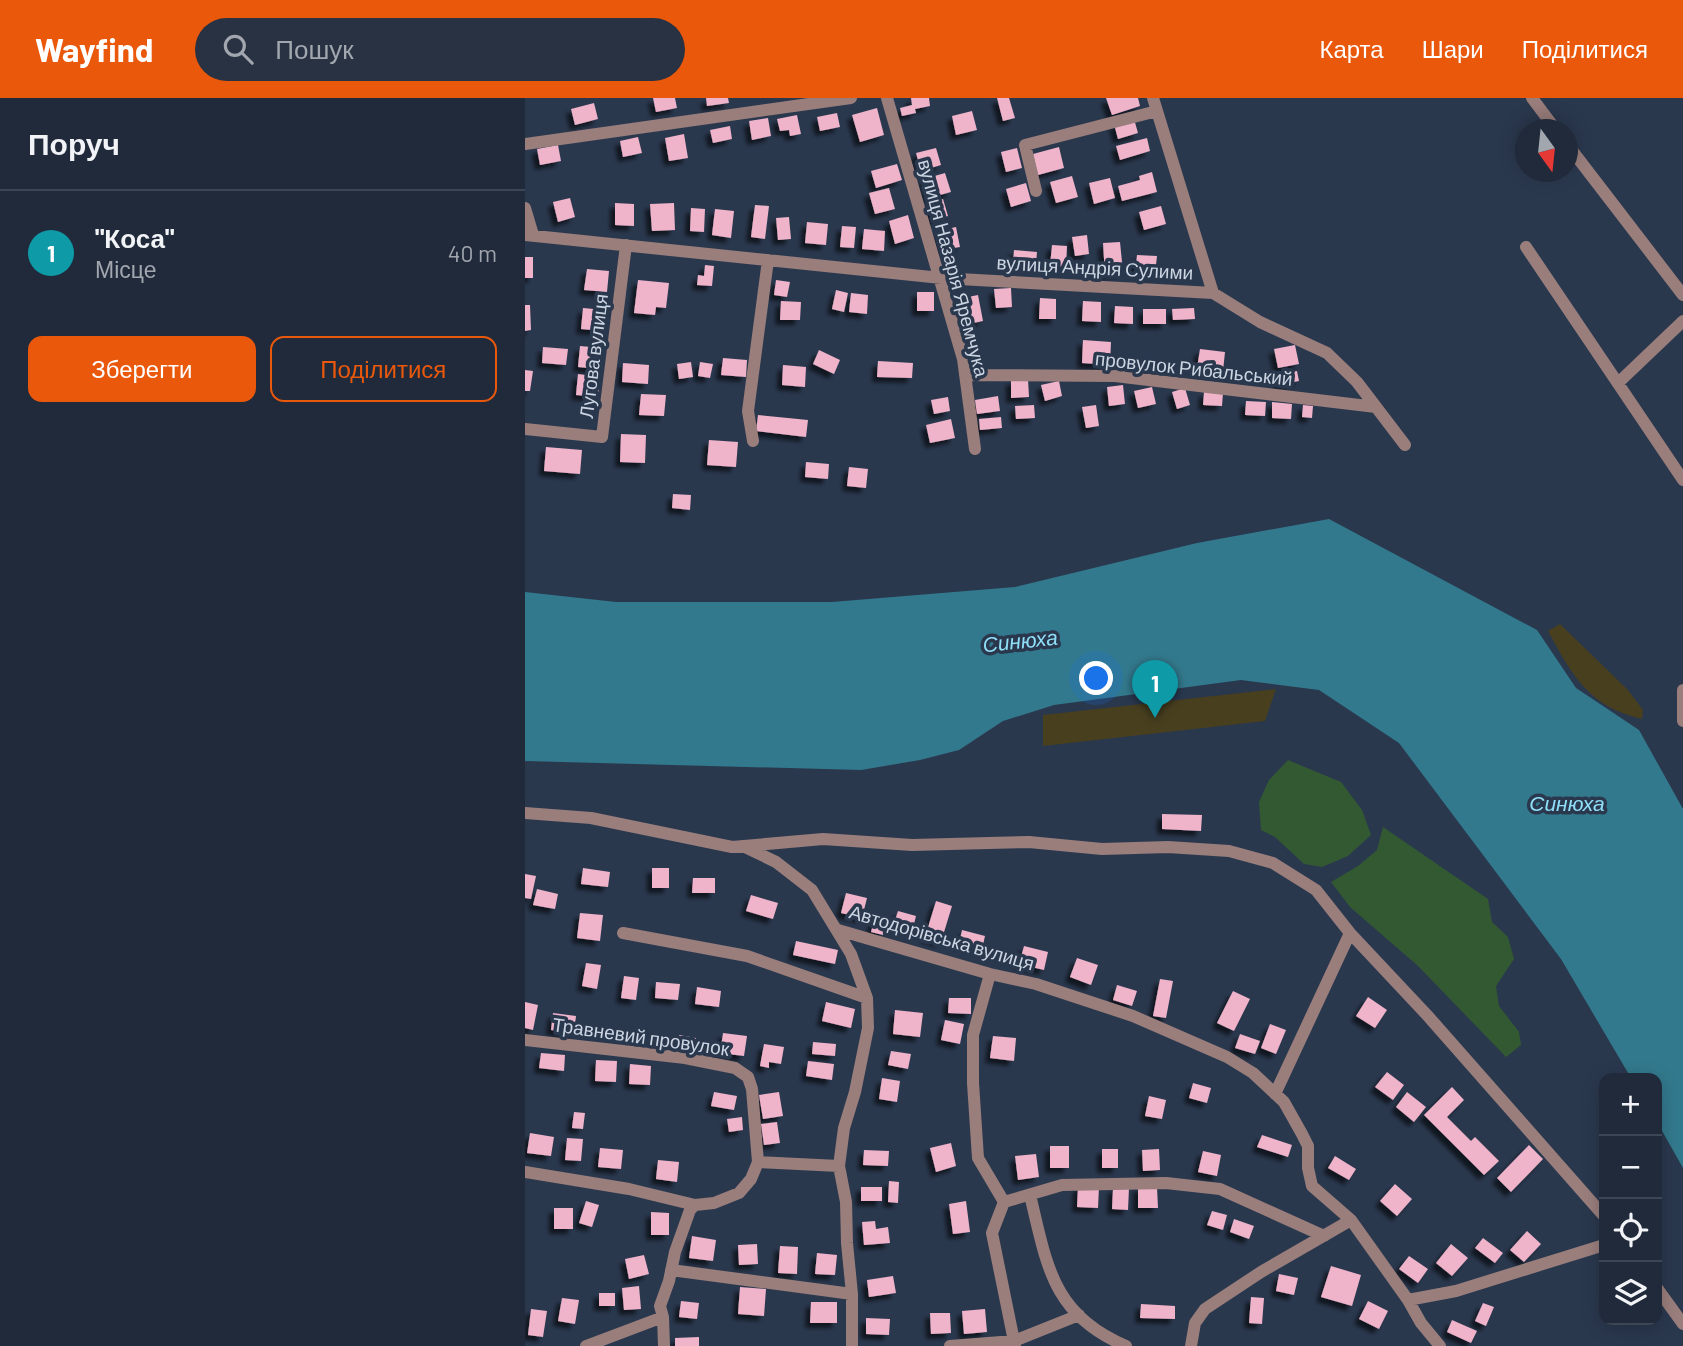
<!DOCTYPE html>
<html lang="uk">
<meta charset="utf-8">
<style>
:root{--surface:#202a3a;--page:#283242;--text:#f1f3f6;--muted:#a2a7af;--line:#3d4654;--accent:#ea580c}
body{margin:0;font-family:Barlow,sans-serif;background:var(--page);color:var(--text)}
.controls{position:absolute;right:21px;bottom:21px;display:grid;overflow:hidden;border-radius:14px;box-shadow:0 4px 18px #0003}
.controls button{width:63px;height:63px;display:grid;place-items:center;padding:0;border:0;border-bottom:2px solid var(--line);background:var(--surface);color:var(--text);font:35px sans-serif}
.compass{position:absolute;left:990px;top:21px;width:63px;height:63px;border-radius:50%;background:var(--surface);box-shadow:0 4px 18px #0003;rotate:165deg}
.you{position:absolute;left:572px;top:581px;width:24px;height:24px;margin:-18px;border:5px solid #fff;border-radius:50%;background:#1a73e8;box-shadow:0 0 0 10px #1a73e833}
.badge{display:grid;place-items:center;width:46px;height:46px;border-radius:50%;background:var(--accent);color:#fff;font-size:23px;font-weight:700}
.pin{position:absolute;translate:-50% -58px;filter:drop-shadow(0 2px 4px #0008)}
.pin::after{content:'';position:absolute;top:37px;width:24px;height:21px;background:inherit;clip-path:polygon(0 0,100% 0,50% 100%)}
.list{margin:0;padding:0;list-style:none}
h2{display:flex;justify-content:space-between;align-items:center;height:91px;margin:0;padding:0 28px;font-size:30px}
h2 small{font-size:23px;font-weight:400;color:var(--muted)}
.list li{display:grid;grid-template-columns:46px 1fr auto;gap:21px;align-items:center;box-sizing:border-box;height:126px;padding:0 28px;border-top:2px solid var(--line)}
.list b{display:block;font-size:26px;white-space:nowrap}
.list p{margin:0;font-size:23px;white-space:nowrap;color:var(--muted)}
.list em{font-size:23px;font-style:normal;color:var(--muted)}
.actions{display:flex;gap:14px;padding:21px 28px}
.actions a{flex:1;padding:16px 0;border:2px solid var(--accent);border-radius:14px;text-align:center;font-size:24px;color:var(--accent)}
.actions .main{background:var(--accent);color:#fff}
.icon{flex:none;width:38px;height:38px;fill:none;stroke:currentColor;stroke-width:2;stroke-linecap:round;stroke-linejoin:round}
.map{position:relative;flex:none;width:1158px;height:1248px;overflow:hidden}
header{display:flex;align-items:center;gap:42px;box-sizing:border-box;height:98px;padding:0 35px;background:var(--accent);color:#fff}
header strong{font-size:33px}
nav{display:flex;gap:38px;margin-inline-start:auto;font-size:24px}
.search{width:490px;height:63px;background:var(--page);display:flex;align-items:center;gap:18px;box-sizing:border-box;padding:0 24px;border-radius:38px;color:var(--muted);font-size:26px}
main{display:flex}
aside{flex:1;background:var(--surface)}
.map>svg:first-child{display:block}
.green{fill:#335932}
.sand{fill:#483f1f}
.water{fill:#33798d}
.building{fill:#efb3ca;filter:url(#shadow)}
.lines{fill:none;stroke-linecap:round;stroke-linejoin:round}
.street{stroke:#997e7c;stroke-width:12}
.labels{text-anchor:middle;dominant-baseline:central;stroke-width:7;stroke-linejoin:round;paint-order:stroke}
.street-label{font-size:19px;fill:#ccd5e2;stroke:#2a384e}
.water-label{font-size:21px;font-style:italic;fill:#90dff8;stroke:#2a384e}
</style>
<header>
<strong>Wayfind</strong>
<div class="search"><svg class="icon" aria-label="search" viewBox="0 0 24 24"><circle cx="10" cy="10" r="6"/><path d="M15 15l6 6"/></svg>Пошук</div>
<nav><a>Карта</a><a>Шари</a><a>Поділитися</a></nav>
</header>
<main>
<aside>
<h2>Поруч<small></small></h2>
<ul class="list">
<li><span class="badge" style="background:#0f9aa8">1</span><div><b>&quot;Коса&quot;</b><p>Місце</p></div><em>40 m</em></li>
</ul>
<div class="actions"><a class="main">Зберегти</a><a>Поділитися</a></div>
</aside>
<div class="map">
<svg width="1158" height="1248" viewBox="0 0 1158 1248">
<defs>
<filter id="shadow"><feDropShadow dx="-5" dy="5" stdDeviation="2" flood-color="#0009"/></filter>
</defs>
<rect width="100%" height="100%" fill="#2a384e"/>
<path class="green" d="M763,662L816,684L837,712L846,737L823,758L797,769L779,766L750,739L736,732L734,704L744,682Z
M858,729L963,801L967,824L983,839L989,861L971,888L974,908L994,934L996,947L981,959L893,868L825,809L806,784L833,768L852,752Z"/>
<path class="sand" d="M1035,526L1103,592L1118,612L1117,621C1064,609 1047,577 1023,533Z
M751,591L740,623L518,648V617Z"/>
<path class="water" d="M804,421L1012,532L1051,590L1114,632L1158,711V1070L1132,1024V980H1106L1036,861L874,645L794,592L716,582L529,607L478,623L434,652L395,662L336,672L0,663V494L91,504H307L490,489L672,445Z"/>
<path class="building" d="M128,0H150L152,10L131,14Z
M181,0H203L204,5L182,8Z
M386,0H404L405,8L390,11L391,15L377,18L375,10L387,7Z
M472,0H484L490,20L478,23Z
M581,0H613L615,8L587,17Z
M69,5L73,21L50,27L46,11Z
M352,10L359,37L335,44L327,17Z
M447,13L452,32L431,37L427,18Z
M312,15L315,29L295,33L292,19Z
M272,17L276,36L265,38L264,32L255,33L252,21Z
M243,20L246,38L227,42L224,23Z
M609,21L613,35L593,41L589,26Z
M205,28L207,41L188,45L185,32Z
M159,36L163,60L144,63L140,40Z
M113,39L117,55L98,59L95,43Z
M622,40L625,53L595,62L591,48Z
M33,47L36,63L15,67L12,51Z
M534,49L539,70L513,77L508,56Z
M411,50L416,67L396,73L391,55Z
M492,50L497,70L481,74L476,54Z
M372,66L377,82L351,90L346,73Z
M627,74L632,94L597,103L593,88L615,82L614,78Z
M420,75L426,94L404,100L399,81Z
M547,78L553,99L531,105L525,84Z
M585,80L590,100L569,106L564,85Z
M501,85L506,103L486,109L481,91Z
M364,90L370,111L350,116L344,95Z
M45,100L50,119L33,124L28,104Z
M418,101L423,118L409,122L404,105Z
M90,105L109,106V128L90,127Z
M149,105L150,132L127,133L125,106Z
M230,107L244,108L240,141L226,139Z
M636,108L641,126L619,132L614,114Z
M166,110L180,111L179,134L165,133Z
M190,111L209,113L206,140L187,137Z
M383,117L389,140L370,146L364,123Z
M264,119L266,141L253,142L251,120Z
M282,124L303,126L301,147L280,145Z
M317,128L331,129L329,150L315,149Z
M431,129L435,149L417,152L413,133Z
M339,131L360,133L359,153L337,151Z
M562,137L564,156L550,158L547,139Z
M595,144L598,174L580,176L578,145Z
M527,147L542,148L541,169L525,168Z
M489,152L512,154L511,166L488,165Z
M612,157L632,158L630,176L610,175Z
M0,159H8V180H0Z
M180,167L189,168L187,188L172,187L173,177L179,178Z
M62,171L84,173L82,194L59,192Z
M113,182L144,185L141,210L131,209L130,217L109,215Z
M251,182L265,184L262,199L249,197Z
M486,190L487,209L471,210L469,191Z
M311,192L323,195L319,214L307,211Z
M392,194H409V213H392Z
M326,195L343,197L342,216L324,214Z
M453,197L458,223L439,227L433,201Z
M515,200L531,201V221H514Z
M256,203L276,204L275,222H255Z
M558,203L576,204V224L557,223Z
M0,207H5L6,232L0,233Z
M590,208L608,209V226L589,225Z
M58,210L80,212L78,233L56,231Z
M669,210L670,221L648,222L647,211Z
M618,211H641V226H618Z
M558,242L586,244L585,267L557,265Z
M770,247L774,266L753,270L749,251Z
M55,248L77,250L75,271L53,269Z
M18,249L43,251L41,267L17,265Z
M675,251L700,254L698,273L672,270Z
M294,252L315,262L309,276L288,266Z
M198,260L222,262L221,279L196,277Z
M353,263L388,265L387,280L352,279Z
M166,264L168,279L154,281L152,266Z
M175,264L188,266L185,280L173,278Z
M98,265L124,267L123,286L97,284Z
M258,267L281,269L280,289L257,287Z
M0,272L8,273L5,293H0Z
M772,273L774,283L754,287L752,276Z
M53,276L75,279L73,299L51,297Z
M503,281L504,299L486,300V282Z
M534,283L537,298L520,303L516,287Z
M598,287L600,306L584,308L582,289Z
M627,289L631,306L613,310L609,293Z
M660,290L665,307L652,311L647,294Z
M679,294L698,295L697,308L678,307Z
M116,296L141,297L139,318L114,317Z
M473,298L475,313L452,316L450,302Z
M423,299L425,313L409,316L406,302Z
M721,303L741,304L740,318L720,317Z
M747,304L767,306L766,321L747,320Z
M509,307L510,320L491,321L490,308Z
M571,307L574,328L561,330L557,309Z
M778,307L788,308L787,320L777,319Z
M233,317L283,322L281,339L231,333Z
M476,319L477,330L455,332L454,321Z
M426,321L430,340L405,345L401,327Z
M96,336L121,337L120,365L95,364Z
M184,342L213,344L211,369L182,367Z
M21,349L57,352L55,376L19,373Z
M281,364L304,366L303,381L280,379Z
M324,369L343,371L341,390L322,388Z
M148,396L166,397L165,412L147,410Z
M637,716L677,717L676,733L637,731Z
M58,770L85,774L83,789L56,786Z
M127,770H144V790H127Z
M0,776L11,778L6,801L0,800Z
M168,780H190V795H167Z
M12,791L33,796L30,811L8,807Z
M321,795L342,800L337,820L316,815Z
M226,797L253,805L248,821L221,813Z
M411,803L427,808L416,844L400,839Z
M373,813L391,818L388,830L369,825Z
M55,815L78,817L75,843L52,840Z
M350,819L361,822L358,837L346,834Z
M437,832L460,838L457,851L434,846Z
M271,843L313,852L310,866L268,857Z
M499,848L523,854L519,872L494,866Z
M552,860L573,867L566,887L545,879Z
M61,865L76,867L72,891L57,888Z
M99,878L114,880L111,902L96,900Z
M635,881L648,883L641,920L628,918Z
M131,884L155,886L153,902L130,900Z
M592,887L612,893L607,908L588,902Z
M172,889L196,893L194,909L170,906Z
M708,893L725,901L709,933L692,925Z
M843,899L862,912L850,930L831,918Z
M424,900H446V916L423,915Z
M0,904L13,907L8,932L0,930Z
M301,904L330,911L326,930L297,923Z
M370,912L398,915L395,939L368,936Z
M28,915L51,918L49,935L26,932Z
M420,922L439,926L435,946L416,942Z
M745,926L761,932L751,956L736,950Z
M198,935L222,938L219,958L195,955Z
M715,936L735,943L730,956L710,950Z
M154,937L171,940L169,953L152,951Z
M468,938L491,940L489,963L465,960Z
M288,944L311,946L310,958L287,956Z
M239,946L259,949L256,966L244,964V970L235,968Z
M366,953L386,956L383,971L363,967Z
M16,955L40,957L39,973L14,970Z
M71,962L92,963L91,984L70,983Z
M283,963L309,966L307,982L281,978Z
M105,966L126,968L125,987L104,986Z
M862,974L879,987L868,1002L850,989Z
M357,980L375,983L372,1004L354,1001Z
M668,985L686,990L682,1005L664,1000Z
M927,989L939,1002L922,1019L946,1043L950,1039L974,1063L959,1077L899,1017Z
M189,994L212,998L209,1012L186,1008Z
M254,994L258,1018L238,1021L234,997Z
M882,994L901,1009L889,1024L871,1009Z
M624,998L641,1002L637,1021L620,1018Z
M49,1014L60,1015L58,1031L47,1030Z
M217,1019L218,1032L204,1034L202,1021Z
M252,1024L255,1045L239,1047L236,1026Z
M5,1035L29,1039L26,1058L2,1055Z
M737,1037L767,1047L763,1059L732,1049Z
M42,1040L58,1041L56,1063L40,1062Z
M426,1045L431,1068L411,1074L405,1050Z
M1004,1047L1018,1061L986,1094L972,1080Z
M525,1048H544V1070H525Z
M75,1050L98,1052L96,1071L73,1069Z
M577,1051H593V1070H577Z
M634,1051L635,1072L618,1073L617,1052Z
M339,1052L364,1053L363,1068L338,1067Z
M678,1053L696,1057L692,1078L673,1074Z
M511,1056L514,1079L493,1082L490,1058Z
M810,1058L831,1071L824,1082L803,1070Z
M133,1062L154,1064L152,1084L131,1081Z
M364,1083L374,1084L373,1105L363,1104Z
M870,1086L887,1101L872,1118L855,1103Z
M553,1088L574,1089L573,1110L552,1109Z
M336,1089H357V1103H336Z
M613,1089H632L633,1110H613Z
M588,1090H604L603,1112L587,1111Z
M61,1103L74,1107L67,1129L54,1125Z
M441,1103L445,1134L428,1136L424,1106Z
M29,1110H48V1131H29Z
M687,1113L702,1117L698,1132L682,1127Z
M126,1114L144,1115V1137H126Z
M709,1121L729,1128L724,1141L705,1134Z
M350,1123L351,1131L363,1129L365,1145L339,1147L337,1124Z
M1002,1133L1016,1146L999,1164L985,1152Z
M167,1138L191,1142L188,1163L164,1160Z
M958,1140L978,1155L970,1165L950,1150Z
M232,1146L233,1166L214,1167L213,1147Z
M926,1146L943,1160L927,1178L911,1165Z
M255,1148L273,1149L272,1176L253,1175Z
M292,1155L312,1157L310,1177L290,1176Z
M119,1157L124,1176L104,1181L100,1161Z
M884,1158L903,1171L893,1185L874,1171Z
M806,1168L836,1177L827,1208L796,1199Z
M754,1176L773,1180L769,1197L751,1193Z
M368,1178L371,1195L344,1199L342,1182Z
M114,1188L116,1211L99,1212L97,1190Z
M215,1189L241,1191L239,1218L213,1216Z
M74,1195H90V1208H74Z
M726,1199L739,1200L737,1226L724,1225Z
M37,1200L54,1202L50,1226L33,1223Z
M156,1203L174,1205L172,1221L154,1219Z
M843,1203L863,1213L854,1231L834,1221Z
M286,1204H312V1225H285Z
M958,1205L969,1209L961,1228L950,1223Z
M616,1206L650,1208V1221L615,1220Z
M6,1211L22,1213L18,1239L3,1237Z
M460,1211L462,1234L439,1236L437,1213Z
M405,1215H425L426,1235L406,1236Z
M341,1220L365,1221L364,1237L341,1236Z
M927,1222L952,1233L946,1245L922,1234Z
M174,1239V1248H150V1240Z"/>
<g class="lines">
<path class="street" d="M362,0L438,261L450,351
M628,0L688,195
M1007,0L1031,32
M0,46L326,0
M1042,46L1158,197
M511,93L500,47L632,13
M0,110L8,137
M0,137L416,180L688,195L735,224L802,255L832,284L880,347
M1001,149L1158,382
M440,277L590,278L851,309
M1093,285L1158,223
M0,331L77,339L101,147
M228,343L223,313L243,162
M1158,623V592
M0,715L66,720L207,749L298,741L387,747L504,744L577,751L643,749L704,753L748,765L791,792L825,835L902,917L1079,1118
M218,748L251,764L287,792L326,856L342,900L343,930L330,994L319,1030L314,1068L321,1104L322,1145L327,1196V1248
M313,832L465,876L511,886L608,918L702,959L728,975L759,1004L777,1036L783,1048V1070L787,1088L826,1122L883,1202L896,1225L915,1248
M98,835L222,858L342,900
M465,876L448,937V985L453,1060L479,1104L467,1135L490,1248
M0,942L160,960L210,970L223,979L227,991L233,1064L226,1081L214,1095L189,1105L170,1107L104,1091L0,1074
M750,996L825,835
M233,1064L314,1068
M505,1097C522,1167 527,1217 601,1248
M479,1104L537,1087L641,1085L695,1091L799,1138
M146,1172L327,1196
M1132,1190L1158,1226
M883,1202L931,1193L1079,1147
M61,1248L138,1219
M139,1248L138,1219L135,1208L144,1183L150,1154L165,1112L170,1107
M425,1248L489,1243L554,1217
M666,1248L670,1225L680,1211L736,1174L826,1122"/>
</g>
<g class="labels">
<g class="street-label">
<text transform="translate(570 169) rotate(3)">вулиця Андрія Сулими</text>
<text transform="translate(429 170) rotate(75)">вулиця Назарія Яремчука</text>
<text transform="translate(68 258) rotate(-83)">Лугова вулиця</text>
<text transform="translate(669 270) rotate(6)">провулок Рибальський</text>
<text transform="translate(417 839) rotate(16)">Автодорівська вулиця</text>
<text transform="translate(116 938) rotate(8)">Травневий провулок</text>
</g>
<g class="water-label">
<text transform="translate(495 542) rotate(-6)">Синюха</text>
<text x="1042" y="704">Синюха</text>
</g>
</g>
</svg>
<div class="controls">
<button>+</button>
<button>−</button>
<button><svg class="icon" aria-label="locate" viewBox="0 0 24 24"><circle cx="12" cy="12" r="6"/><path d="M12 2v4M12 18v4M2 12h4M18 12h4"/></svg></button>
<button><svg class="icon" aria-label="layers" viewBox="0 0 24 24"><path d="M12 4l9 5-9 5-9-5zM3 14l9 5 9-5"/></svg></button>
</div>
<svg class="compass" viewBox="-18 -18 36 36"><path d="M0-13l5 13h-10z" fill="#e53935"/><path d="M0 13l5-13h-10z" fill="#a2a7af"/></svg>
<div class="you"></div>
<div class="pin badge" style="left:630px;top:620px;background:#0f9aa8">1</div>
</div>
</main>
